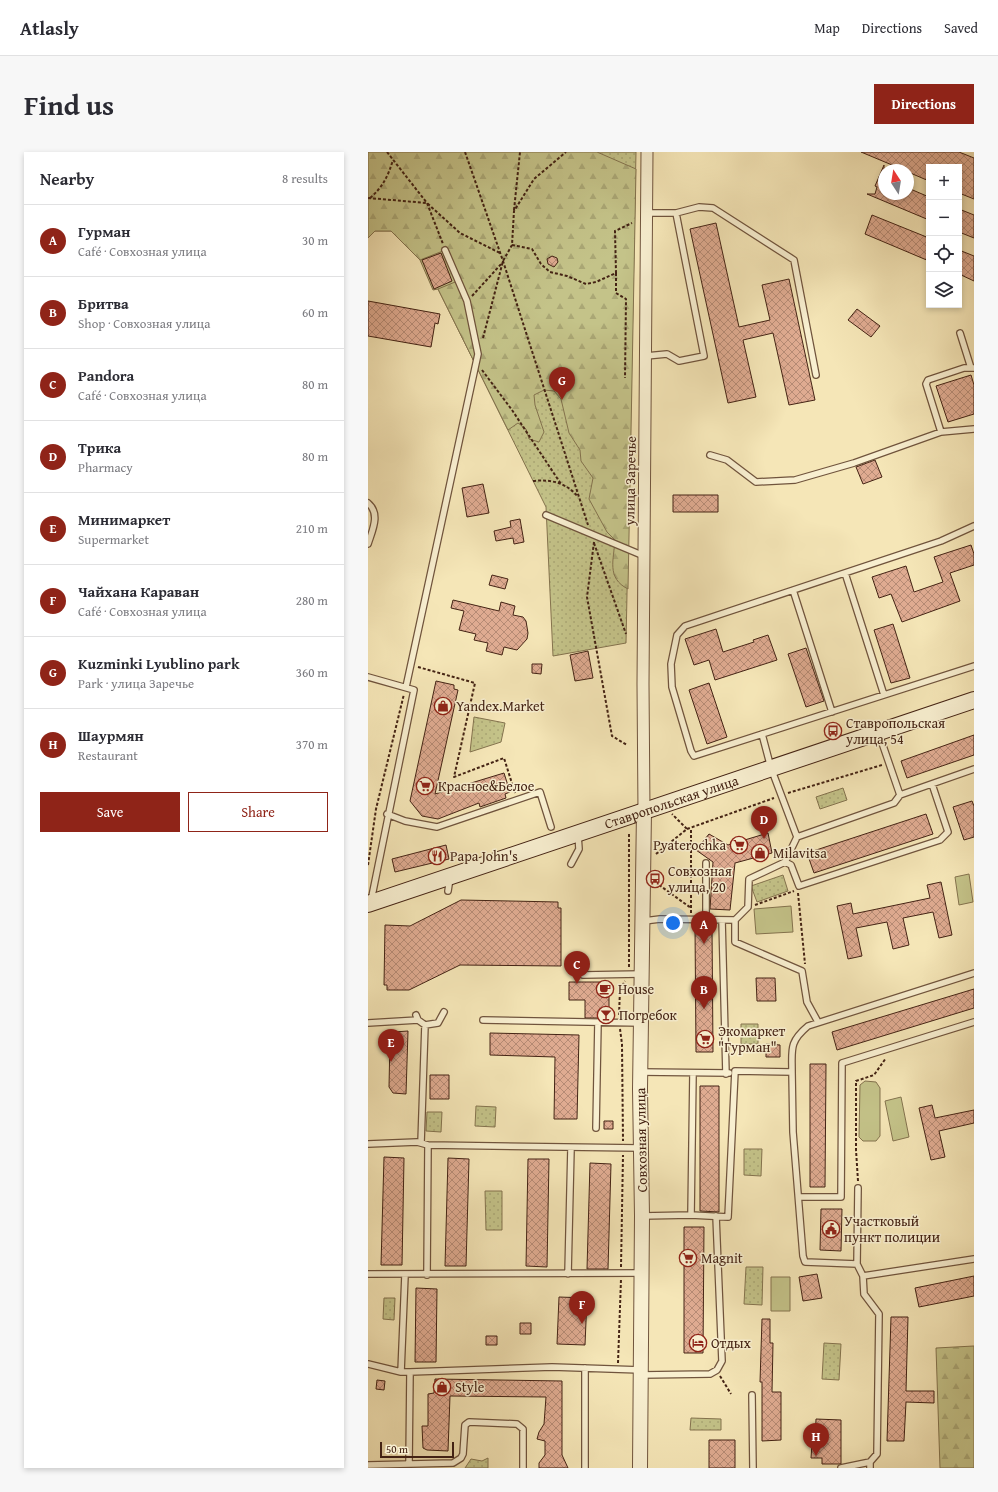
<!DOCTYPE html>
<meta charset="utf-8">
<style>
:root{--surface:#fff;--page:#f7f7f7;--text:#2b2b33;--muted:#7c7c81;--line:#e1e1e2;--accent:#8f2418}
body{margin:0;font-family:"Gentium Book Plus",serif;background:var(--page);color:var(--text)}
.controls{position:absolute;right:12px;top:12px;display:grid;overflow:hidden;border-radius:0px;box-shadow:0 2px 6px #0003}
.controls button{width:36px;height:36px;display:grid;place-items:center;padding:0;border:0;border-bottom:1px solid var(--line);background:var(--surface);color:var(--text);font:20px sans-serif}
.compass{position:absolute;left:510px;top:12px;width:36px;height:36px;border-radius:50%;background:var(--surface);box-shadow:0 2px 6px #0003;rotate:348deg}
.scale{position:absolute;left:12px;bottom:10px;width:74px;box-sizing:border-box;padding-left:4px;border:2px solid #442314;border-top:0;font-size:11px;line-height:14px;white-space:nowrap;color:#442314;-webkit-text-stroke:3px #f8efd0;paint-order:stroke}
.you{position:absolute;left:305px;top:771px;width:14px;height:14px;margin:-10px;border:3px solid #fff;border-radius:50%;background:#1a73e8;box-shadow:0 0 0 6px #1a73e833}
.badge{display:grid;place-items:center;width:26px;height:26px;border-radius:50%;background:var(--accent);color:#fff;font-size:13px;font-weight:700}
.pin{position:absolute;translate:-50% -33px;filter:drop-shadow(0 1px 2px #0008)}
.pin::after{content:'';position:absolute;top:21px;width:14px;height:12px;background:inherit;clip-path:polygon(0 0,100% 0,50% 100%)}
.list{margin:0;padding:0;list-style:none}
h2{display:flex;justify-content:space-between;align-items:center;height:52px;margin:0;padding:0 16px;font-size:17px}
h2 small{font-size:13px;font-weight:400;color:var(--muted)}
.list li{display:grid;grid-template-columns:26px 1fr auto;gap:12px;align-items:center;box-sizing:border-box;height:72px;padding:0 16px;border-top:1px solid var(--line)}
.list b{display:block;font-size:15px;white-space:nowrap}
.list p{margin:0;font-size:13px;white-space:nowrap;color:var(--muted)}
.list em{font-size:13px;font-style:normal;color:var(--muted)}
.actions{display:flex;gap:8px;padding:12px 16px}
.actions a{flex:1;padding:9px 0;border:1px solid var(--accent);border-radius:0px;text-align:center;font-size:14px;color:var(--accent)}
.actions .main{background:var(--accent);color:#fff}
.icon{flex:none;width:22px;height:22px;fill:none;stroke:currentColor;stroke-width:2;stroke-linecap:round;stroke-linejoin:round}
.map{position:relative;flex:none;width:606px;height:1316px;overflow:hidden;border-radius:0px}
header{display:flex;align-items:center;gap:24px;box-sizing:border-box;height:56px;padding:0 20px;background:var(--surface);border-bottom:1px solid var(--line)}
header strong{font-size:19px}
nav{display:flex;gap:22px;margin-inline-start:auto;font-size:14px}
.intro{display:flex;align-items:center;justify-content:space-between;box-sizing:border-box;height:96px;padding:0 24px}
h1{margin:0;font-size:28px}
.button{padding:10px 18px;border-radius:0px;background:var(--accent);color:#fff;font-size:14px;font-weight:700}
main{display:flex;gap:24px;padding:0 24px}
aside{flex:1;background:var(--surface);border-radius:0px;box-shadow:0 2px 6px #0003}
.map>svg:first-child{display:block}
.grass{fill:url(#grass-dots);stroke:#84734e}
.forest{fill:url(#forest-firs);stroke:#84734e}
.pitch{fill:#c4c389;stroke:#84734e}
.building{fill:url(#building-cross-hatch);stroke:#442314}
.lines{fill:none;stroke-linecap:round;stroke-linejoin:round}
.service-casing{stroke:#70543d;stroke-width:8}
.minor-casing{stroke:#70543d;stroke-width:13}
.tertiary-casing{stroke:#70543d;stroke-width:16}
.secondary-casing{stroke:#442314;stroke-width:18}
.path{stroke:#442314;stroke-width:2;stroke-dasharray:3 2;stroke-linecap:butt}
.service{stroke:#f8efd0;stroke-width:5.5}
.minor{stroke:#f8efd0;stroke-width:11}
.tertiary{stroke:#f8efd0;stroke-width:14}
.secondary{stroke:#f8efd0;stroke-width:16}
.labels{text-anchor:middle;dominant-baseline:central;stroke-width:3;stroke-linejoin:round;paint-order:stroke}
.street-label{font-size:14px;fill:#442314;stroke:#f8efd0}
.poi-label{font-size:14px;fill:#442314;stroke:#f8efd0;text-anchor:start}
</style>
<header>
<strong>Atlasly</strong>
<nav><a>Map</a><a>Directions</a><a>Saved</a></nav>
</header>
<div class="intro"><h1>Find us</h1><a class="button">Directions</a></div>
<main>
<aside>
<h2>Nearby<small>8 results</small></h2>
<ul class="list">
<li><span class="badge">A</span><div><b>Гурман</b><p>Café · Совхозная улица</p></div><em>30 m</em></li>
<li><span class="badge">B</span><div><b>Бритва</b><p>Shop · Совхозная улица</p></div><em>60 m</em></li>
<li><span class="badge">C</span><div><b>Pandora</b><p>Café · Совхозная улица</p></div><em>80 m</em></li>
<li><span class="badge">D</span><div><b>Трика</b><p>Pharmacy</p></div><em>80 m</em></li>
<li><span class="badge">E</span><div><b>Минимаркет</b><p>Supermarket</p></div><em>210 m</em></li>
<li><span class="badge">F</span><div><b>Чайхана Караван</b><p>Café · Совхозная улица</p></div><em>280 m</em></li>
<li><span class="badge">G</span><div><b>Kuzminki Lyublino park</b><p>Park · улица Заречье</p></div><em>360 m</em></li>
<li><span class="badge">H</span><div><b>Шаурмян</b><p>Restaurant</p></div><em>370 m</em></li>
</ul>
<div class="actions"><a class="main">Save</a><a>Share</a></div>
</aside>
<div class="map">
<svg width="606" height="1316" viewBox="0 0 606 1316">
<defs>
<pattern id="grass-dots" width="8" height="8" patternUnits="userSpaceOnUse"><rect width="8" height="8" fill="#c4c389"/><path d="M2 2h.1M6 6h.1" fill="none" stroke="#aaa775" stroke-width="1.8" stroke-linecap="round"/></pattern>
<pattern id="forest-firs" width="22" height="20" patternUnits="userSpaceOnUse"><rect width="22" height="20" fill="#c4c389"/><path d="M5 1l3.5 6h-7zM16 11l3.5 6h-7z" fill="#aaa775"/></pattern>
<pattern id="building-cross-hatch" width="8" height="8" patternUnits="userSpaceOnUse"><rect width="8" height="8" fill="#dfab91"/><path d="M0 0l8 8M0 8l8-8" fill="none" stroke="#b68b75"/></pattern>
</defs>
<rect width="100%" height="100%" fill="#f5e6b7"/>
<filter id="stains"><feTurbulence type="fractalNoise" baseFrequency=".005" numOctaves="4"/><feColorMatrix values="0 0 0 0 .2 0 0 0 0 .09 0 0 0 0 .02 0 0 0 .5 -.17"/></filter>
<radialGradient id="worn" r=".72"><stop offset=".6" stop-color="#630" stop-opacity="0"/><stop offset="1" stop-color="#630" stop-opacity=".3"/></radialGradient>
<path class="grass" d="M0,0H268L258,491L185,504L178,355L70,137L65,138L52,108L23,79H7L0,86Z
M106,565L137,571L133,590L102,600Z
M475,636L479,648L452,657L448,645Z
M415,723L420,739L389,750L383,734Z
M373,872H390V892H373Z
M108,954L128,955L127,975L107,974Z
M59,960H74L73,980L58,979Z
M376,997H394L393,1024L376,1023Z
M117,1039H134V1078H118Z
M378,1115H395L394,1153L376,1152Z
M16,1146H27L26,1168L15,1167Z
M456,1191L473,1192L471,1228L454,1227Z
M323,1266L353,1267V1278H322Z
M120,1306V1316H97L103,1307L114,1309Z"/>
<path class="forest" d="M0,0H229L268,17L260,437C238,426 246,407 247,388L239,380L221,347L225,326L213,309L212,298L201,281L193,247L186,239L176,238L166,243L167,253L176,280L171,290L161,287L158,277L150,271L140,278L70,137L92,128L80,97L52,108L23,79H7L0,86Z
M606,1194V1316H572L568,1196Z"/>
<path class="pitch" d="M601,722L605,750L591,753L587,725Z
M423,754L425,780L388,782L386,757Z
M497,929L508,930L512,936V984L508,989H495L491,985L492,933Z
M533,945L541,985L525,989L517,949Z
M403,1125H422V1159H403Z"/>
<path class="building" d="M493,0H591L606,6V47L591,41V15H561V29L540,20V18H536Z
M516,13V42H540V36L561,45V68L499,42H507L509,35L507,34Z
M591,57L606,63V86L591,80Z
M504,63L561,86V109L497,82Z
M348,71L371,175L402,168L394,133L421,127L447,248L421,253L405,181L375,188L388,245L360,251L322,77Z
M591,98L606,104V129L591,122Z
M73,101L84,129L66,137L54,108Z
M184,104L189,106L190,110L186,115L180,112L179,107Z
M0,149L72,162L70,172L67,171L63,195L0,184Z
M489,157L512,174L503,185L480,168Z
M603,223L606,233V262L580,270L568,234Z
M507,308L514,325L495,332L488,315Z
M115,332L121,361L99,365L94,336Z
M305,343H350V360H305Z
M152,367L156,390L146,392L145,386L128,389L126,379L143,375L142,369Z
M603,393L606,402V413L582,421L592,449L534,470L523,442L511,446L504,425L538,414L546,440L575,430L566,405Z
M124,423L140,427L137,437L121,433Z
M85,448L131,459L133,450L147,454L145,463L155,465L158,469L160,481L159,487L149,498L136,495L134,503L118,499L120,491L106,488L108,482L91,478L96,459L83,456Z
M525,472L542,526L523,531L506,478Z
M348,477L355,500L386,490L385,488L400,483L409,508L347,528L341,508L326,513L317,487Z
M438,496L456,549L438,555L420,502Z
M220,499L225,526L207,529L202,503Z
M164,512H174L173,522L164,521Z
M68,529L86,533V537L90,538L67,642L136,621L142,640L137,642L138,646L112,655L111,651L70,667L54,664L42,649Z
M341,531L359,585L339,592L321,538Z
M606,583V603L539,626L533,609Z
M604,649L606,654V685L596,688L585,655Z
M558,662L565,682L446,721L439,701Z
M400,681L404,701L367,711L362,758L342,757L345,710L328,698L341,682L360,693Z
M78,693L81,707L27,720L24,707Z
M573,730L584,783L571,786L565,760L535,766L541,793L525,797L519,770L488,776L494,804L480,807L469,754L483,751L485,762L562,746L559,733Z
M93,748L190,750V756H193V814L92,813L41,838H19V833H16L17,773L42,774Z
M327,775H344L345,900H328Z
M388,826H407L408,849H389Z
M201,830H241V866H217V848H201Z
M606,837V856L469,898L464,880Z
M40,879L38,942L25,941L21,935L22,886L26,880Z
M122,881L211,883L209,967H186L187,905L122,903Z
M398,892L412,893V905H398Z
M442,912H458L457,1035H442Z
M62,923H81V947H62Z
M332,934H351V1060L332,1059Z
M564,953L567,966L606,958V971L571,979L577,1005L563,1008L551,956Z
M236,969H245V977H236Z
M16,1005L36,1006L34,1113H13Z
M80,1006L101,1007L98,1114H77Z
M160,1007H181L179,1115L158,1114Z
M222,1011L243,1012L240,1117H219Z
M453,1057H474L473,1099L452,1098Z
M316,1075H336L335,1201H316Z
M449,1122L454,1146L435,1149L431,1125Z
M606,1124V1144L551,1155L547,1136Z
M48,1136L69,1137L68,1210H47Z
M191,1145L219,1146L217,1193L189,1192Z
M523,1165H540L538,1239H566V1251L538,1250L536,1289H519Z
M394,1167H402V1191H405L404,1240H413V1288L394,1289V1230H392Z
M152,1171H163V1182H152Z
M118,1184H129V1193H118Z
M67,1227L194,1229V1303L200,1316H171V1311L177,1303V1289L169,1287L171,1280L176,1272L178,1245L82,1244L80,1299L59,1298L55,1296L54,1274H60V1242L66,1241Z
M9,1228L17,1229L16,1238L8,1237Z
M448,1267L473,1268V1312H454V1306H443L444,1292H447Z
M341,1288H367V1316H341Z"/>
<g class="lines">
<defs>
<path id="service" d="M279,61H308
M592,181L603,216
M278,204L299,202L311,209L336,204L308,61L331,55L345,56L426,108L448,223
M573,280L558,232L560,228L596,216H606
M342,303L359,308L388,330L427,328L486,311L573,280L606,277
M0,351C13,362 4,379 0,392
M178,363L276,404
M606,374L573,389L317,474L309,483L303,512L304,535L323,599L326,604L606,514
M477,421L516,543
M425,438L464,560
M0,525L46,538L3,749
M38,535L110,202L99,149L77,98
M511,582L532,643L606,617
M19,662L37,669L69,675L172,640L183,675
M429,685L526,651L532,643
M417,710L423,713L431,734L572,688L580,680L564,632
M203,712L211,697L210,683
M80,739L82,726
M338,768V711
M354,768L358,922
M367,768L380,755L381,727L417,710L429,685L403,616L394,582
M276,769L292,767L367,768V790L434,819L439,850L450,870
M215,823L273,822
M48,863L50,868L57,873L70,871L76,860
M115,868L273,871
M0,871L50,868
M272,920L361,921
M424,920C424,897 421,890 440,874L606,821
M325,921L323,1063L360,1065L367,919L424,920L425,980L435,1104L437,1110L489,1112L490,1036
M228,976L230,870
M53,991L57,873
M0,992L49,990L60,993L272,996
M431,1045H473L474,911L606,870
M274,1064L323,1063
M489,1112L495,1124L606,1107
M0,1122L273,1121
M200,1122L203,996
M59,1123L60,993
M495,1124L496,1142L511,1162L509,1302L502,1310V1316
M0,1212L33,1220H42L184,1215L273,1218
M33,1220L37,1123
M273,1223L342,1222L349,1218L354,1209L348,1064
M384,1243L385,1316
M41,1312L42,1220
M0,1313L85,1311L93,1306L95,1302L97,1273L101,1270L149,1272L155,1277V1316
M217,1316V1216
M473,1316L502,1310"/>
<path id="minor" d="M276,659L275,532L279,0"/>
<path id="tertiary" d="M272,1316L274,1064L272,937L276,659"/>
<g id="secondary">
<path id="s1" d="M0,752L606,548"/>
</g>
</defs>
<use href="#service" class="service-casing"/>
<use href="#minor" class="minor-casing"/>
<use href="#tertiary" class="tertiary-casing"/>
<use href="#secondary" class="secondary-casing"/>
<path class="path" d="M19,0L59,51L75,92
M97,0L135,109L220,373
M0,46L59,51L92,81L132,101
M2,46C15,35 20,24 25,8
M146,58L152,0
M144,93L164,97L173,112L182,120L199,124L218,132L228,130L248,121L247,79L264,71
M248,121V141L258,147L257,226
M104,144L135,110
M115,186L135,109L144,93L146,59L166,27L198,0
M114,218L144,258L193,332
M165,329C183,327 199,331 210,345
M226,390L219,445L244,584L259,593
M226,391L258,482
M50,515L107,531L86,625L136,606L147,641
M420,641L514,613
M319,677L406,646
M288,702L319,677L304,662
M0,713L8,657L36,542
M287,730L323,756
M430,741L437,812
M387,753L426,739
M323,761V676
M261,815V681
M251,863L252,838L257,829
M252,877L254,892L255,989
M490,1029L488,998V929L506,923L518,906
M253,1115L255,1003
M250,1211L253,1127
M352,1224L363,1242"/>
<use href="#service" class="service"/>
<use href="#minor" class="minor"/>
<use href="#tertiary" class="tertiary"/>
<use href="#secondary" class="secondary"/>
</g>
<defs>
<symbol id="shop-ring" viewBox="-11 -11 22 22"><circle r="9.5" fill="#f8efd0" stroke="#8f2418" stroke-width="1.5"/><path d="M-5-2.5h2.3a2.7 3.5 0 0 1 5.4 0H5L5.5 6h-11ZM-1.5-2.5h3a1.5 2.3 0 0 0-3 0Z" fill="#8f2418"/></symbol>
<symbol id="bus-ring" viewBox="-11 -11 22 22"><circle r="9.5" fill="#f8efd0" stroke="#8f2418" stroke-width="1.5"/><path d="M-5-6H5V4H4V6H2V4H-2V6H-4V4H-5ZM-3.5-4V0h7V-4ZM-3.5 1.2v1.5H-2V1.2ZM2 1.2v1.5H3.5V1.2Z" fill="#8f2418"/></symbol>
<symbol id="supermarket-ring" viewBox="-11 -11 22 22"><circle r="9.5" fill="#f8efd0" stroke="#8f2418" stroke-width="1.5"/><path d="M-6-5.5h2.5l.6 2H6L4.5 2H-2.5L-4.4-4H-6ZM-1.5 3.2a1.3 1.3 0 1 0 .1 0ZM3 3.2a1.3 1.3 0 1 0 .1 0Z" fill="#8f2418"/></symbol>
<symbol id="restaurant-ring" viewBox="-11 -11 22 22"><circle r="9.5" fill="#f8efd0" stroke="#8f2418" stroke-width="1.5"/><path d="M-5-6h1v4h1v-4h1v4h1v-4h1v5L-1.5 .5V6h-2V.5L-5-1ZM5-6V6H3V1.5H1.5Q1.5-4 5-6Z" fill="#8f2418"/></symbol>
<symbol id="cafe-ring" viewBox="-11 -11 22 22"><circle r="9.5" fill="#f8efd0" stroke="#8f2418" stroke-width="1.5"/><path d="M-5.5-4.5H6V0H3Q3 3.5 0 3.5H-2.5Q-5.5 3.5-5.5 0ZM3-3.2v2h1.7v-2ZM-6 4.5H4V6H-6Z" fill="#8f2418"/></symbol>
<symbol id="bar-ring" viewBox="-11 -11 22 22"><circle r="9.5" fill="#f8efd0" stroke="#8f2418" stroke-width="1.5"/><path d="M-6-5H6L.8 .8V4.5H3.5V6h-7V4.5H-.8V.8Z" fill="#8f2418"/></symbol>
<symbol id="civic-ring" viewBox="-11 -11 22 22"><circle r="9.5" fill="#f8efd0" stroke="#8f2418" stroke-width="1.5"/><path d="M-.6-6.5H3V-4.5H.6V-3L4-1V1h2V6H-6V1h2V-1L-.6-3ZM-1.2 2.5V6h2.4V2.5Z" fill="#8f2418"/></symbol>
<symbol id="hotel-ring" viewBox="-11 -11 22 22"><circle r="9.5" fill="#f8efd0" stroke="#8f2418" stroke-width="1.5"/><path d="M-6-4.5h1.5V1H6V5H4.5V3h-9V5H-6ZM-4 0a1.8 1.8 0 1 1 3.6 0ZM.5 0V-2.5h3Q6-2.5 6 0Z" fill="#8f2418"/></symbol>
</defs>
<g fill-rule="evenodd">
<use href="#shop-ring" x="65" y="544" width="20" height="20"/>
<use href="#bus-ring" x="455" y="569" width="20" height="20"/>
<use href="#supermarket-ring" x="47" y="624" width="20" height="20"/>
<use href="#supermarket-ring" x="361" y="683" width="20" height="20"/>
<use href="#shop-ring" x="382" y="691" width="20" height="20"/>
<use href="#restaurant-ring" x="59" y="694" width="20" height="20"/>
<use href="#bus-ring" x="277" y="717" width="20" height="20"/>
<use href="#cafe-ring" x="227" y="827" width="20" height="20"/>
<use href="#bar-ring" x="228" y="853" width="20" height="20"/>
<use href="#supermarket-ring" x="327" y="877" width="20" height="20"/>
<use href="#civic-ring" x="453" y="1067" width="20" height="20"/>
<use href="#supermarket-ring" x="310" y="1096" width="20" height="20"/>
<use href="#hotel-ring" x="320" y="1181" width="20" height="20"/>
<use href="#shop-ring" x="64" y="1225" width="20" height="20"/>
</g>
<g class="labels">
<g class="street-label">
<text transform="translate(262 329) rotate(-89)">улица Заречье</text>
<text stroke="none"><textPath href="#s1" startOffset="320">Ставропольская улица</textPath></text>
<text transform="translate(273 988) rotate(-91)">Совхозная улица</text>
</g>
<g class="poi-label">
<text x="88" y="554">Yandex.Market</text>
<text x="478" y="571">Ставропольская<tspan x="478" dy="16">улица, 54</tspan></text>
<text x="70" y="634">Красное&amp;Белое</text>
<text x="358" y="693" text-anchor="end">Pyaterochka</text>
<text x="405" y="701">Milavitsa</text>
<text x="82" y="704">Papa John's</text>
<text x="300" y="719">Совхозная<tspan x="300" dy="16">улица, 20</tspan></text>
<text x="250" y="837">House</text>
<text x="251" y="863">Погребок</text>
<text x="350" y="879">Экомаркет<tspan x="350" dy="16">"Гурман"</tspan></text>
<text x="476" y="1069">Участковый<tspan x="476" dy="16">пункт полиции</tspan></text>
<text x="333" y="1106">Magnit</text>
<text x="343" y="1191">Отдых</text>
<text x="87" y="1235">Style</text>
</g>
</g>
<rect width="100%" height="100%" filter="url(#stains)"/>
<rect width="100%" height="100%" fill="url(#worn)"/>
</svg>
<div class="controls">
<button>+</button>
<button>−</button>
<button><svg class="icon" aria-label="locate" viewBox="0 0 24 24"><circle cx="12" cy="12" r="6"/><path d="M12 2v4M12 18v4M2 12h4M18 12h4"/></svg></button>
<button><svg class="icon" aria-label="layers" viewBox="0 0 24 24"><path d="M12 4l9 5-9 5-9-5zM3 14l9 5 9-5"/></svg></button>
</div>
<svg class="compass" viewBox="-18 -18 36 36"><path d="M0-13l5 13h-10z" fill="#e53935"/><path d="M0 13l5-13h-10z" fill="#7c7c81"/></svg>
<div class="scale">50 m</div>
<div class="you"></div>
<div class="pin badge" style="left:336px;top:792px">A</div>
<div class="pin badge" style="left:336px;top:857px">B</div>
<div class="pin badge" style="left:209px;top:832px">C</div>
<div class="pin badge" style="left:396px;top:687px">D</div>
<div class="pin badge" style="left:23px;top:910px">E</div>
<div class="pin badge" style="left:214px;top:1172px">F</div>
<div class="pin badge" style="left:194px;top:248px">G</div>
<div class="pin badge" style="left:448px;top:1304px">H</div>
</div>
</main>
